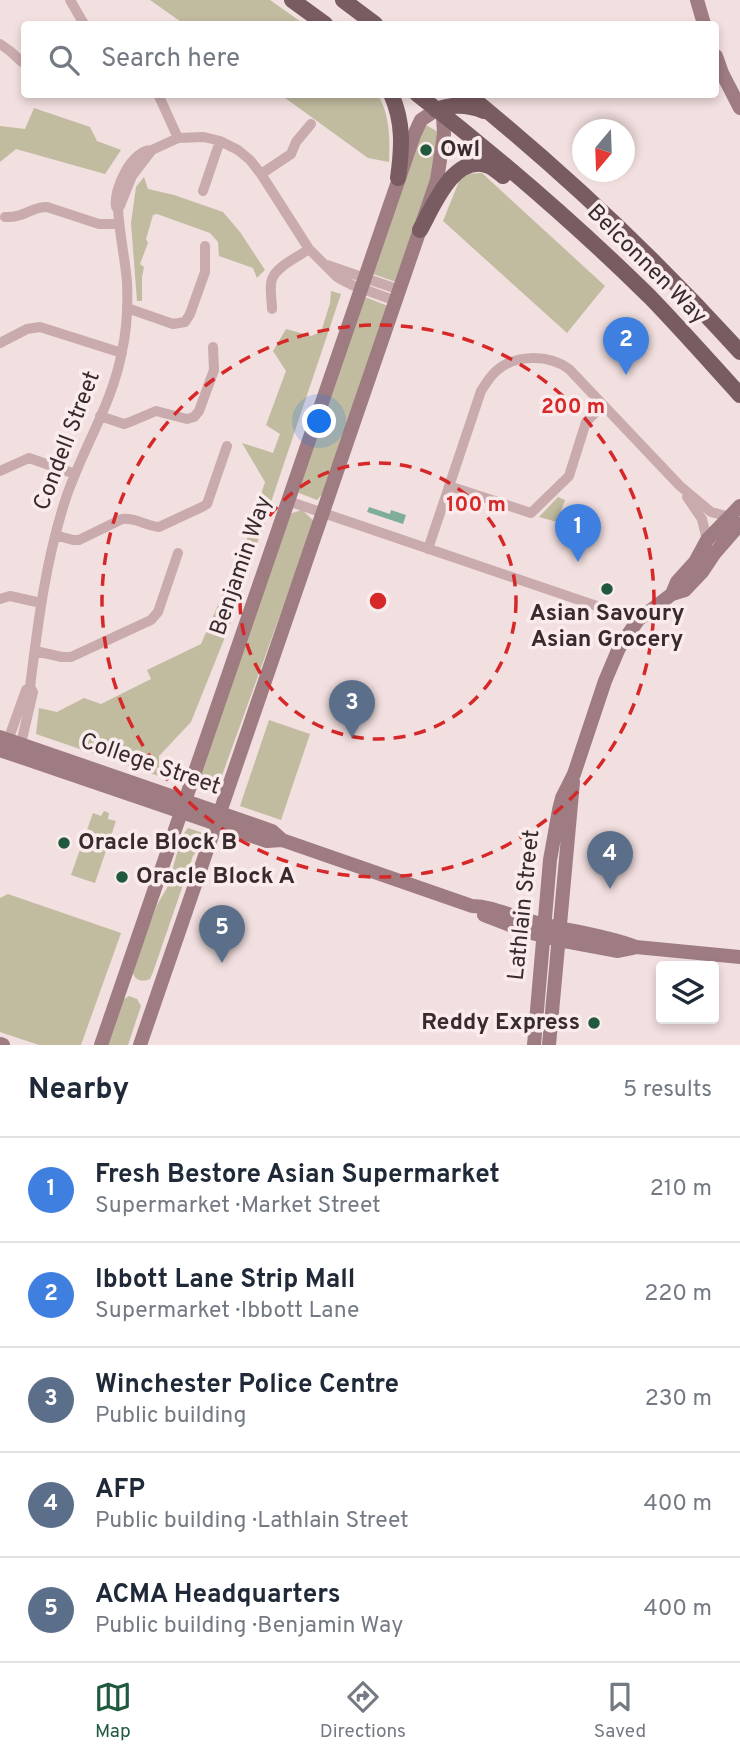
<!DOCTYPE html>
<meta charset="utf-8">
<style>
:root{--surface:#fff;--page:#f6f6f7;--text:#1f2937;--muted:#747a83;--line:#e0e1e3;--accent:#21593f}
body{margin:0;font-family:Overpass,sans-serif;background:var(--page);color:var(--text)}
.controls{position:absolute;right:21px;bottom:21px;display:grid;overflow:hidden;border-radius:7px;box-shadow:0 4px 10px #0003}
.controls button{width:63px;height:63px;display:grid;place-items:center;padding:0;border:0;border-bottom:2px solid var(--line);background:var(--surface);color:var(--text);font:35px sans-serif}
.compass{position:absolute;left:572px;top:119px;width:63px;height:63px;border-radius:50%;background:var(--surface);box-shadow:0 4px 10px #0003;rotate:199deg}
.you{position:absolute;left:320px;top:422px;width:24px;height:24px;margin:-18px;border:5px solid #fff;border-radius:50%;background:#1a73e8;box-shadow:0 0 0 10px #1a73e833}
.badge{display:grid;place-items:center;width:46px;height:46px;border-radius:50%;background:var(--accent);color:#fff;font-size:23px;font-weight:700}
.pin{position:absolute;translate:-50% -58px;filter:drop-shadow(0 2px 4px #0008)}
.pin::after{content:'';position:absolute;top:37px;width:24px;height:21px;background:inherit;clip-path:polygon(0 0,100% 0,50% 100%)}
.list{margin:0;padding:0;list-style:none}
h2{display:flex;justify-content:space-between;align-items:center;height:91px;margin:0;padding:0 28px;font-size:30px}
h2 small{font-size:23px;font-weight:400;color:var(--muted)}
.list li{display:grid;grid-template-columns:46px 1fr auto;gap:21px;align-items:center;box-sizing:border-box;height:105px;padding:0 28px;border-top:2px solid var(--line)}
.list b{display:block;font-size:26px;white-space:nowrap}
.list p{margin:0;font-size:23px;white-space:nowrap;color:var(--muted)}
.list em{font-size:23px;font-style:normal;color:var(--muted)}
.icon{flex:none;width:38px;height:38px;fill:none;stroke:currentColor;stroke-width:2;stroke-linecap:round;stroke-linejoin:round}
.map{position:relative;flex:none;width:740px;height:1045px;overflow:hidden}
.search{position:absolute;background:var(--surface);box-shadow:0 4px 10px #0003;left:21px;right:21px;top:21px;height:77px;display:flex;align-items:center;gap:18px;box-sizing:border-box;padding:0 24px;border-radius:7px;color:var(--muted);font-size:26px}
.sheet{height:616px;background:var(--surface)}
nav{display:flex;justify-content:space-around;align-items:center;box-sizing:border-box;height:98px;border-top:2px solid var(--line);background:var(--surface);font-size:19px;color:var(--muted)}
nav a{display:grid;justify-items:center;gap:4px}
nav .on{color:var(--accent)}
.map>svg:first-child{display:block}
.green{fill:#c1bb9f}
.water{fill:#7fae98}
.lines{fill:none;stroke-linecap:round;stroke-linejoin:round}
.street{stroke:#caabad;stroke-width:10}
.secondary{stroke:#9e7c82;stroke-width:14}
.primary{stroke:#795c61;stroke-width:16}
.ring{fill:none;stroke:#d62828;stroke-width:3.5;stroke-dasharray:12 9}
.poi-dot{fill:#21593f;stroke:#faecec;stroke-width:2.5}
.labels{text-anchor:middle;dominant-baseline:central;stroke-width:7;stroke-linejoin:round;paint-order:stroke}
.poi-label{font-size:23px;font-weight:bold;fill:#382a2d;stroke:#faecec;text-anchor:start}
.street-label{font-size:23px;fill:#382a2d;stroke:#faecec}
.centre{fill:#d62828;stroke:#faecec;stroke-width:3.5}
.ring-label{font-size:21px;text-anchor:middle;font-weight:bold;fill:#d62828;stroke:#faecec;stroke-width:7;stroke-linejoin:round;paint-order:stroke}
</style>
<div class="map">
<svg width="740" height="1045" viewBox="0 0 740 1045">
<rect width="100%" height="100%" fill="#f2dfdf"/>
<path class="green" d="M150,0H270L304,24H184Z
M281,95H378C390,115 390,139 389,162L368,158Z
M34,108L90,127L97,141L121,150L105,174L16,149L0,162V126L25,129Z
M426,125L438,132L429,191L396,282L373,274L423,127Z
M482,173L605,286L567,333L443,221L462,174Z
M144,177L148,189L174,195L223,212L240,232L265,270L257,278L253,268L219,256L218,242L210,233L157,214L153,215L146,239L148,243L140,264L144,267L142,277V301H137L131,223L136,187Z
M331,291L341,294L229,627L191,722L159,756V776L36,734L39,708L57,712L84,698L101,704L151,679L147,670L201,644L248,536L265,482L242,443L273,453L280,434L266,425L286,371L273,351L286,329L311,336L321,332L330,303Z
M365,297L388,306L324,492L317,500L299,493V486Z
M558,497L565,500L557,522L539,517Z
M302,510L314,521L215,795L196,788L289,514Z
M269,720L310,734L281,820L240,806Z
M104,811L109,813L108,819L116,821L95,883L71,875L93,813L101,816Z
M188,828L203,833C205,842 198,849 193,856L153,972L150,979C141,983 134,980 132,970L157,905L167,888L182,836Z
M8,894L121,933L81,1045H39L0,1032V898Z
M129,996L137,999L141,1006L128,1045H106L123,1000Z"/>
<path class="water" d="M369,507L390,514L391,510L406,515L403,524L367,512Z"/>
<g class="lines">
<path class="street" d="M70,0L84,24
M0,44L10,51L22,62
M158,94L178,138
M261,174L291,154L296,142L311,124
M203,191L220,141
M118,208L120,206L132,176L152,150L178,138L204,137L220,141L238,150L250,160L261,174L309,249L337,277L352,285L396,301
M5,217C25,218 30,207 47,207L99,224H119
M327,265L400,290
M127,308L173,324L185,322L190,314L205,272V246
M272,309C272,300 269,288 272,279C277,266 298,257 309,249
M0,343L27,329L40,327L122,353
M100,416L124,424L130,422L156,411L187,419L194,417L199,411L214,370L213,347
M0,471L29,458L75,474
M449,486L531,513L569,476L586,422L603,405
M687,497L702,519L707,540
M288,501L638,620
M55,535L73,540H79L122,519C135,517 146,526 159,527L202,507L207,504L227,446
M428,549L481,391C485,385 489,378 495,372C514,354 548,354 569,369L680,486L711,512L730,517
M0,599L10,596L41,603
M35,651L62,657H71L151,620L158,612L178,553
M6,746L26,690L30,687
M19,752L33,692L30,687C38,622 46,557 67,495C84,446 113,402 122,351C127,329 128,305 127,282C125,257 119,233 118,208L116,207C113,189 132,149 152,150"/>
<path class="secondary" d="M697,0L704,24
M716,56L722,73L740,108
M672,594L677,582L695,562L707,540L740,506
M0,737L272,831L282,840L472,906C492,906 510,916 530,921C565,931 602,934 636,947L740,957
M0,750L267,841L282,840
M484,915L528,932L559,940L618,951L633,948
M0,1044L3,1045
M101,1045L414,135L421,120L436,110
M140,1045L437,180L444,134L443,115
M534,1045L550,860L559,810L562,798L574,774L605,681L619,648L638,620L672,594L685,590L702,572L714,554L740,524
M549,1045L573,782"/>
<path class="primary" d="M292,0L325,24
M343,0L375,24
M391,94C404,122 402,149 398,178
M417,94C498,157 577,225 650,297C681,329 710,362 740,395
M467,94C564,173 656,259 740,352
M436,110C452,104 469,105 484,111
M420,230C433,207 454,152 489,166C494,168 499,173 503,176"/>
</g>
<g class="ring">
<circle cx="378" cy="601" r="138"/>
<circle cx="378" cy="601" r="276"/>
</g>
<g class="poi-dot">
<circle cx="426" cy="150" r="7"/>
<circle cx="607" cy="589" r="7"/>
<circle cx="64" cy="843" r="7"/>
<circle cx="122" cy="877" r="7"/>
<circle cx="594" cy="1023" r="7"/>
</g>
<g class="labels">
<g class="poi-label">
<text x="440" y="150">Owl</text>
<text x="607" y="614" text-anchor="middle">Asian Savoury<tspan x="607" dy="26">Asian Grocery</tspan></text>
<text x="78" y="843">Oracle Block B</text>
<text x="136" y="877">Oracle Block A</text>
<text x="580" y="1023" text-anchor="end">Reddy Express</text>
</g>
<g class="street-label">
<text transform="translate(646 265) rotate(45)">Belconnen Way</text>
<text transform="translate(68 441) rotate(-69)">Condell Street</text>
<text transform="translate(242 566) rotate(-71)">Benjamin Way</text>
<text transform="translate(150 765) rotate(19)">College Street</text>
<text transform="translate(525 905) rotate(-84)">Lathlain Street</text>
</g>
</g>
<circle cx="378" cy="601" r="10" class="centre"/>
<g class="ring-label">
<text x="573" y="413">200 m</text>
<text x="476" y="511">100 m</text>
</g>
</svg>
<div class="controls">
<button><svg class="icon" aria-label="layers" viewBox="0 0 24 24"><path d="M12 4l9 5-9 5-9-5zM3 14l9 5 9-5"/></svg></button>
</div>
<svg class="compass" viewBox="-18 -18 36 36"><path d="M0-13l5 13h-10z" fill="#e53935"/><path d="M0 13l5-13h-10z" fill="#747a83"/></svg>
<div class="you"></div>
<div class="pin badge" style="left:578px;top:562px;background:#3f7fe0">1</div>
<div class="pin badge" style="left:626px;top:375px;background:#3f7fe0">2</div>
<div class="pin badge" style="left:352px;top:738px;background:#5c6f8a">3</div>
<div class="pin badge" style="left:610px;top:889px;background:#5c6f8a">4</div>
<div class="pin badge" style="left:222px;top:963px;background:#5c6f8a">5</div>
<div class="search"><svg class="icon" aria-label="search" viewBox="0 0 24 24"><circle cx="10" cy="10" r="6"/><path d="M15 15l6 6"/></svg>Search here</div>
</div>
<section class="sheet">
<h2>Nearby<small>5 results</small></h2>
<ul class="list">
<li><span class="badge" style="background:#3f7fe0">1</span><div><b>Fresh Bestore Asian Supermarket</b><p>Supermarket · Market Street</p></div><em>210 m</em></li>
<li><span class="badge" style="background:#3f7fe0">2</span><div><b>Ibbott Lane Strip Mall</b><p>Supermarket · Ibbott Lane</p></div><em>220 m</em></li>
<li><span class="badge" style="background:#5c6f8a">3</span><div><b>Winchester Police Centre</b><p>Public building</p></div><em>230 m</em></li>
<li><span class="badge" style="background:#5c6f8a">4</span><div><b>AFP</b><p>Public building · Lathlain Street</p></div><em>400 m</em></li>
<li><span class="badge" style="background:#5c6f8a">5</span><div><b>ACMA Headquarters</b><p>Public building · Benjamin Way</p></div><em>400 m</em></li>
</ul>
</section>
<nav>
<a class="on"><svg class="icon" aria-label="map" viewBox="0 0 24 24"><path d="M3 6l6-2 6 2 6-2v14l-6 2-6-2-6 2zM9 4v14M15 6v14"/></svg>Map</a>
<a><svg class="icon" aria-label="directions" viewBox="0 0 24 24"><path d="M12 3l9 9-9 9-9-9zM9 14v-3h6M13 9l2 2-2 2"/></svg>Directions</a>
<a><svg class="icon" aria-label="saved" viewBox="0 0 24 24"><path d="M7 4h10v16l-5-4-5 4z"/></svg>Saved</a>
</nav>
